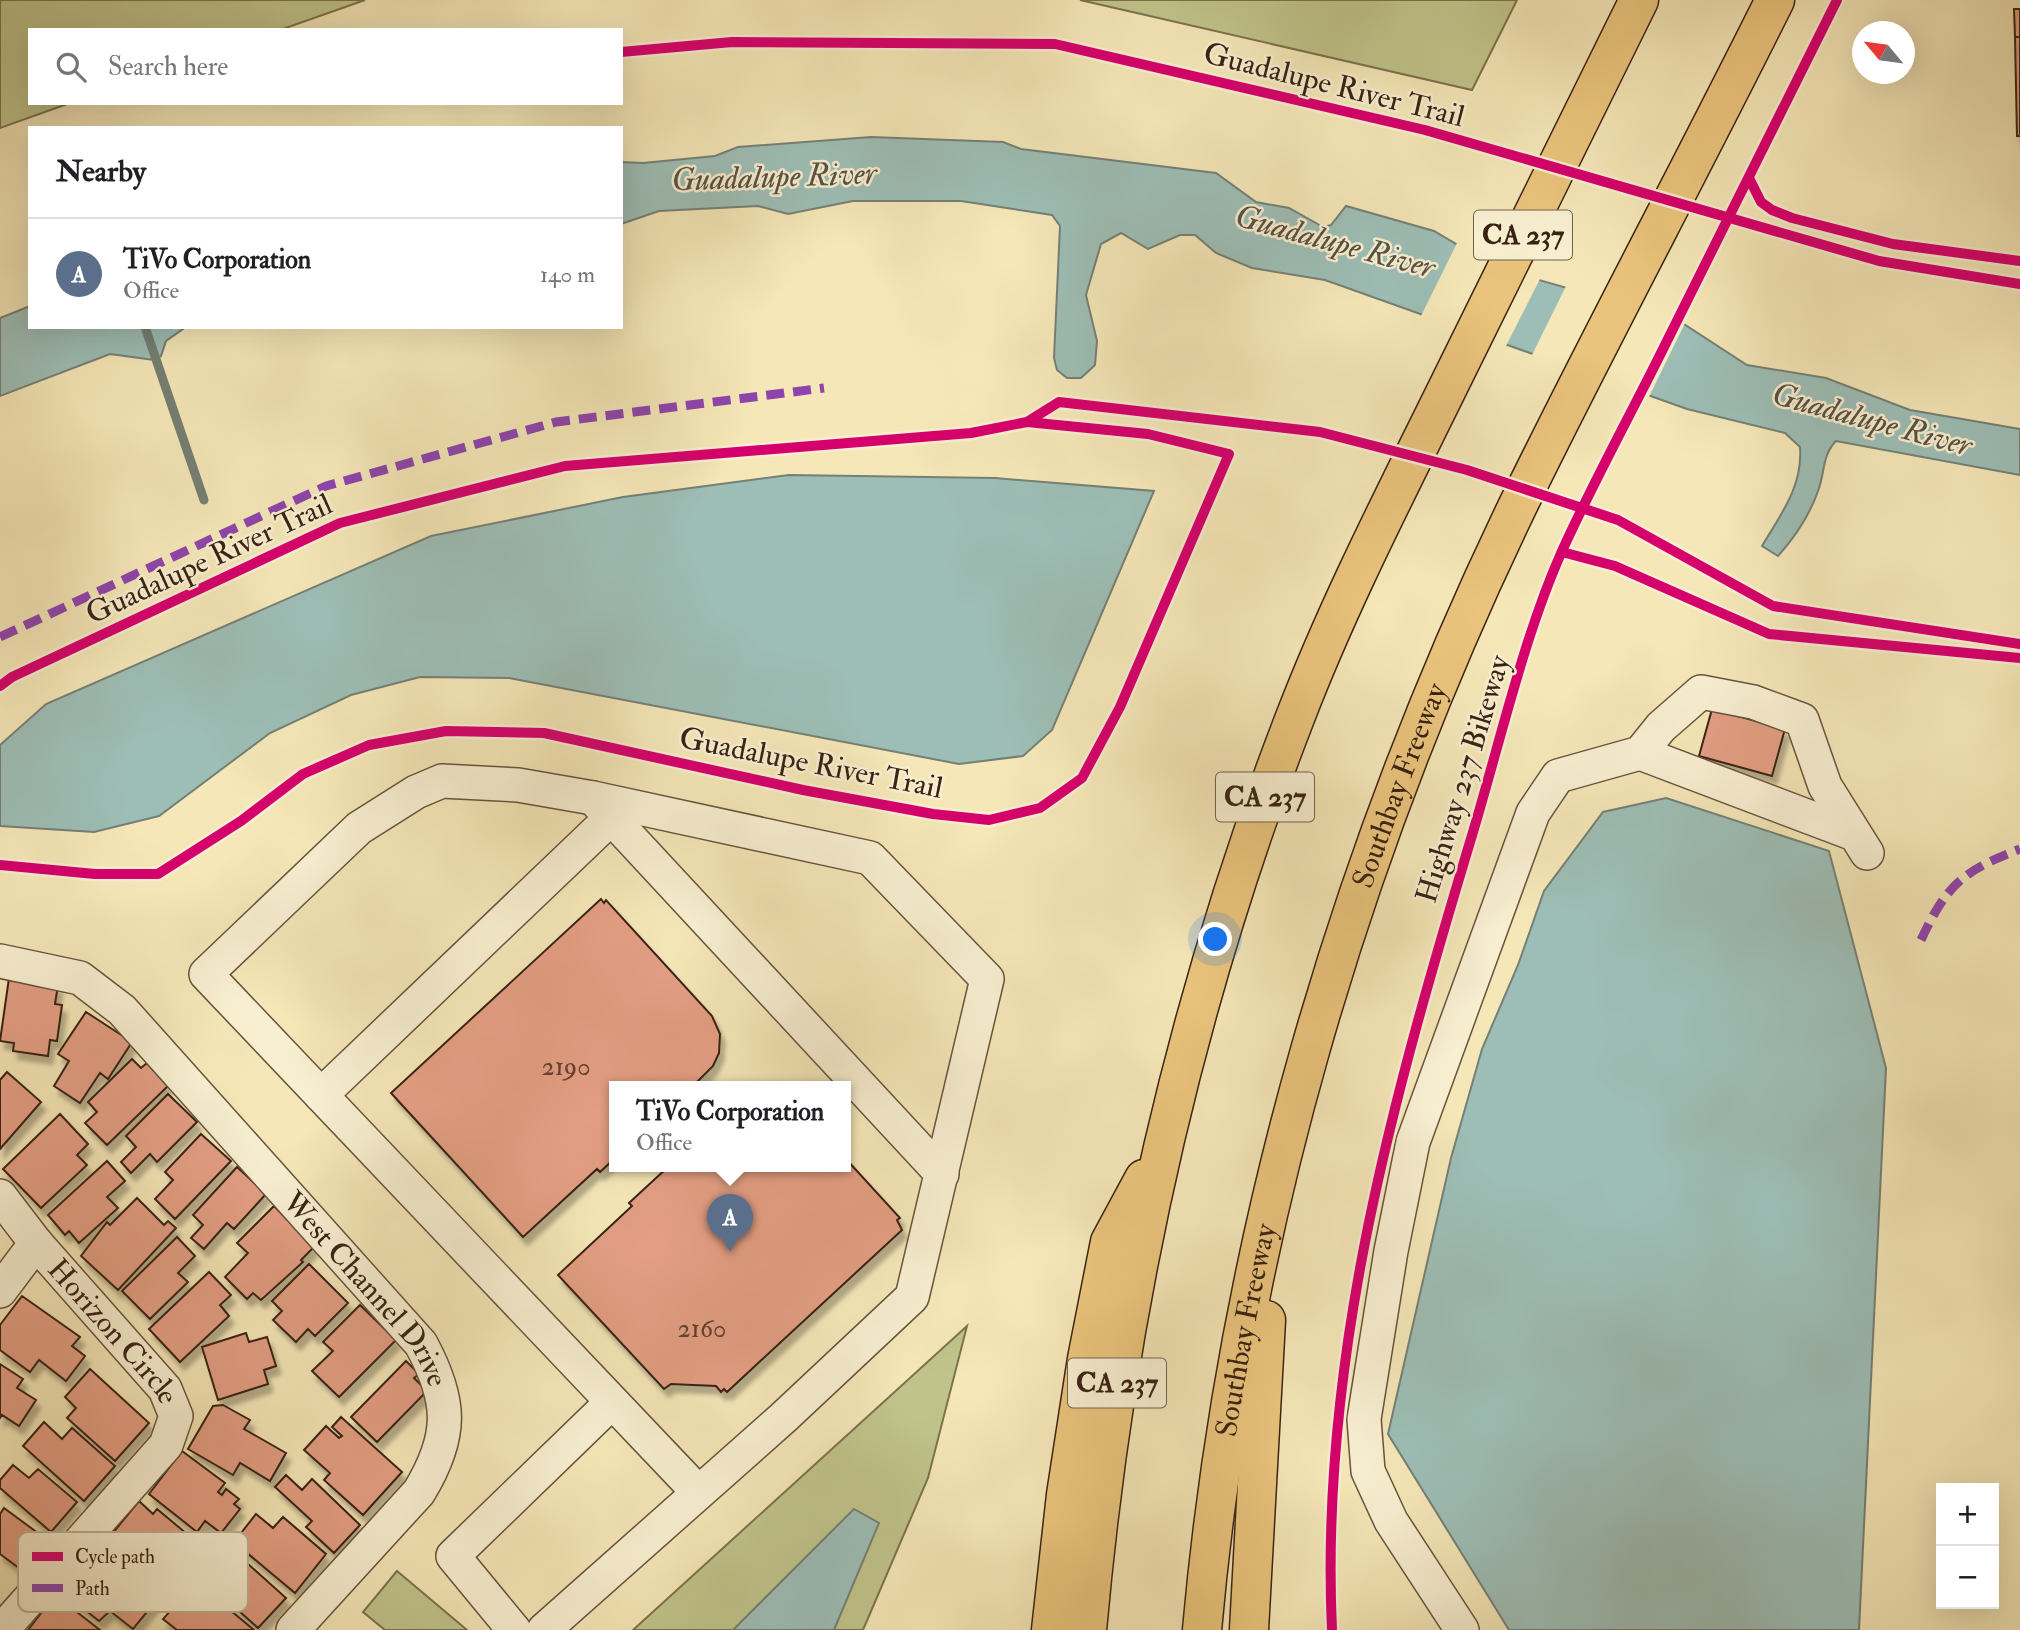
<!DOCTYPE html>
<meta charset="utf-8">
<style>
:root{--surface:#fff;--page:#f2f2f2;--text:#202124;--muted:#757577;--line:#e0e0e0;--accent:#8f2418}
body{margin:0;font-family:"IM FELL Double Pica",serif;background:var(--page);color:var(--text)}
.controls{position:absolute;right:21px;bottom:21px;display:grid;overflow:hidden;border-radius:0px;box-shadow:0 7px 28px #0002}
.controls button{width:63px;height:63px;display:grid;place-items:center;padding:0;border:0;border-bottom:2px solid var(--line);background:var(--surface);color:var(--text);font:35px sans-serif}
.compass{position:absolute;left:1852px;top:21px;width:63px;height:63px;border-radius:50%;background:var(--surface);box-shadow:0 7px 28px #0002;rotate:299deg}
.you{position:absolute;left:1216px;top:940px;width:24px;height:24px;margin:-18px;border:5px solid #fff;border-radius:50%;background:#1a73e8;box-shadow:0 0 0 10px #1a73e833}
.badge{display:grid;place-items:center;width:46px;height:46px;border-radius:50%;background:var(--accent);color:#fff;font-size:23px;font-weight:700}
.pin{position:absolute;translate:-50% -58px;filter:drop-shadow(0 2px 4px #0008)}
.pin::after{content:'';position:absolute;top:37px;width:24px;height:21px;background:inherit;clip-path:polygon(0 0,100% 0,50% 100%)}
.popup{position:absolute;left:609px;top:1081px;width:242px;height:91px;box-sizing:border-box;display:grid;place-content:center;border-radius:0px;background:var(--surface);filter:drop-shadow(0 2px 5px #0005);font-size:23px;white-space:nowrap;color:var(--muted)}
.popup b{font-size:26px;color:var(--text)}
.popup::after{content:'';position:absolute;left:50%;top:100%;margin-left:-14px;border:14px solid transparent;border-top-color:var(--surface)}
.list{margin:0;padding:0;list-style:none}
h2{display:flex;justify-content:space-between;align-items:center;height:91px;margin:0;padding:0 28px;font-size:30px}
h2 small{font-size:23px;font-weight:400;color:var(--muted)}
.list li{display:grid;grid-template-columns:46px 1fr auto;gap:21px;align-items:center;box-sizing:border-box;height:112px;padding:0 28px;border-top:2px solid var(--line)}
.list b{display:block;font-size:26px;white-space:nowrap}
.list p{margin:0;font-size:23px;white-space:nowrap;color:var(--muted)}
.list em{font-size:23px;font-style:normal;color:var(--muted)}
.icon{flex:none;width:38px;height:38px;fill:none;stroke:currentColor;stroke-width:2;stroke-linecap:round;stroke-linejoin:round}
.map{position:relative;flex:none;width:2020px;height:1630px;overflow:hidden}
.search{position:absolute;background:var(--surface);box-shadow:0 7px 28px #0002;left:28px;top:28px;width:595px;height:77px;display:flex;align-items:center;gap:18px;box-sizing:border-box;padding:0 24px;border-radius:0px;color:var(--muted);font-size:26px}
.panel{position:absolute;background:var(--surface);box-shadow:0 7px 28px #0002;left:28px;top:126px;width:595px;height:203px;border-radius:0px}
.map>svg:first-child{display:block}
.green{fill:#c0c48b;stroke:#7c734f;stroke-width:2}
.water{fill:#9dbeb6;stroke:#758075;stroke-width:2}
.pier{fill:#f5e7b8}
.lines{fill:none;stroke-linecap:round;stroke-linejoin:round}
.stream{stroke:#758075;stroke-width:9}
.building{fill:#e39e83;stroke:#392213;stroke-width:2;filter:url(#shadow)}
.minor-casing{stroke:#68533c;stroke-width:36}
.highway-casing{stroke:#392213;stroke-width:41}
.minor{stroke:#f8efd1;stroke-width:33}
.highway{stroke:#eac47c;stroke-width:38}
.quiet{stroke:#8e44ad;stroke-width:9;stroke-dasharray:18 9;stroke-linecap:butt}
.cycleway-casing{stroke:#f8efd1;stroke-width:15}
.cycleway{stroke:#d6006c;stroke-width:10}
.labels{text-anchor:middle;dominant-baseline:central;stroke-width:5;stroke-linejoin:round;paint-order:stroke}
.number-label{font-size:26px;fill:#64412f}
.shield{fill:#f8efd1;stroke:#72604c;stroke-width:2}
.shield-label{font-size:28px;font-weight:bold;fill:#392213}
.street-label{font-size:30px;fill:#392213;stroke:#f8efd1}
.water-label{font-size:32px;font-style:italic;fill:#575144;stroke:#f8efd1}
.key{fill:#f8efd1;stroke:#bfb298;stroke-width:2}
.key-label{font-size:19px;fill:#392213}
</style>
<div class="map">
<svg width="2020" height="1630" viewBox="0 0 2020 1630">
<defs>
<filter id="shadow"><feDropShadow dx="4.5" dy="8" stdDeviation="2" flood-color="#0004"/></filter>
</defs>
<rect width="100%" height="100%" fill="#f5e7b8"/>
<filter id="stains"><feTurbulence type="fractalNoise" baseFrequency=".00286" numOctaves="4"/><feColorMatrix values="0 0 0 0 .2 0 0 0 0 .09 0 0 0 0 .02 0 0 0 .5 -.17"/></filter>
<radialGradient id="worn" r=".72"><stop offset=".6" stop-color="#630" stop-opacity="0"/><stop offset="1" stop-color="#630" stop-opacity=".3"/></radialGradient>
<path class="green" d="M0,0H365L280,30H30V103H70L0,128Z
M1080,0H1517L1472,90Z
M967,1326L928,1478L863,1630H633Z
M397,1571L467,1630H385L363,1612Z"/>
<path class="water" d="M871,137L1003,142L1021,149L1216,173L1256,202L1289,208L1323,227L1331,225L1346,206L1434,231L1497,268L1676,319L1747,365L1826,378L1910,410L2020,429V475L1836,441C1822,455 1825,473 1818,491C1809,517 1796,536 1778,556L1762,546C1781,514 1803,486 1800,447L1785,433L1687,409L1325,280L1252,268L1216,253L1195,235H1180L1148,249L1121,233L1101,244L1086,295L1097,341L1095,365L1081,378H1067L1057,370L1054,358L1060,226L1052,215L961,201H853L788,214L758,206L659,211L621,224V162L643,163L715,156L738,147Z
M30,306V327H186L166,341L161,356L154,360L110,354L0,396V318Z
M789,475L995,478L1154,491L1052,730L1023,756L959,764L509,678L420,677L351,695L270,733L159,816L94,832L0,826V745L46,704L431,536L623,497Z
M1666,798L1829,851L1886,1068L1859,1630H1509L1388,1434L1451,1158L1482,1049L1518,965L1544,891L1603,812Z
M854,1509L879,1523L834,1630H733Z"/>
<path class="pier" d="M1458,241L1498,265L1541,277L1505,348L1420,318Z
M1567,284L1677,315L1686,321L1648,399L1531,357Z"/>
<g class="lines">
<path class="stream" d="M145,327L204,500"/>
</g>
<path class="building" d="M2014,9H2020V37H2015Z
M2015,37H2020V136H2017Z
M1712,709L1785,729L1772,776L1699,756Z
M601,899L604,903L606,900L712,1016L720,1034L719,1053L713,1066L693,1086H614V1159L600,1172L597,1169L523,1237L391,1093Z
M9,978L58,985L55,1004L62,1005L57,1041L50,1040L48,1056L13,1051L14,1043L0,1041Z
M86,1012L132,1042L108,1079L100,1073L80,1103L54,1086L69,1061L58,1054Z
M132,1059L141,1068L147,1063L168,1086L107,1145L85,1123L97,1112L88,1102Z
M7,1072L41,1102L0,1149V1080Z
M168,1094L197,1122L157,1162L150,1154L131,1173L121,1162L136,1147L126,1136Z
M60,1114L88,1144L77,1155L87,1165L41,1208L3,1169Z
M201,1134L231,1161L175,1219L155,1199L173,1180L165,1172Z
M846,1159L900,1218L897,1220L902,1230L727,1392L724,1389L721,1392L716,1386L671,1384L664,1389L558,1275L632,1206L629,1203L669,1166H846Z
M107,1161L125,1181L107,1197L118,1208L79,1243L69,1231L65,1235L48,1215Z
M237,1167L266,1194L234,1229L227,1223L204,1249L191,1238L203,1225L193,1215Z
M137,1198L164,1225L168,1221L176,1228L118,1290L81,1256L107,1222L110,1225Z
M274,1206L314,1247L301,1260L303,1262L261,1300L253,1293L247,1299L225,1277L248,1253L237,1243Z
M177,1237L195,1256L178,1273L188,1282L150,1319L122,1291Z
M309,1264L348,1303L315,1336L308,1329L296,1342L273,1320L282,1311L272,1301Z
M209,1272L231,1295L220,1305L229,1316L180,1362L149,1329Z
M22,1296L80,1337L72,1346L85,1356L66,1381L39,1360L30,1372L0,1350V1325Z
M360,1305L396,1340L339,1397L312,1371L333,1351L323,1342Z
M246,1333L249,1342L267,1337L276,1366L264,1370L268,1384L218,1400L202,1347Z
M406,1361L419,1374L414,1378L427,1391L377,1442L351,1417Z
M0,1364L23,1379L17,1388L36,1400L19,1426L2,1415L0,1418Z
M90,1369L149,1423L115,1461L67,1418L76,1408L65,1397Z
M223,1405L250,1420L244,1429L286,1453L270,1481L240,1463L233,1475L188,1449L213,1406Z
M341,1417L402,1472L363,1515L324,1480L330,1473L304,1450L326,1426L339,1438L342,1436L332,1427Z
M44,1422L62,1439L72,1428L115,1466L84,1501L23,1446Z
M182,1451L225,1483L218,1492L222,1495L226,1489L239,1499L234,1504L240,1509L221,1533L205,1521L197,1532L149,1494Z
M13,1465L29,1478L38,1469L77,1502L51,1532L0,1488V1480Z
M286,1475L302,1490L312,1479L360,1525L334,1553L306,1527L312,1521L275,1487Z
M139,1501L153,1514L157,1509L187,1534L182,1540L200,1556L176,1583L159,1568L151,1578L107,1540Z
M4,1508L46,1539L31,1560L26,1557L19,1568L0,1554V1514Z
M256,1514L273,1528L283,1517L326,1554L295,1593L234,1542Z
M99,1544L118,1559L112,1566L156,1601L133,1629L110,1611L99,1621L60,1590Z
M219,1554L239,1572L247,1563L286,1598L258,1628L200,1576Z
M206,1590L254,1630H177L163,1619L187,1592L196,1601Z
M55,1595L100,1630H28Z"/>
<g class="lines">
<defs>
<g id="minor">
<path d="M1640,753L1854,834"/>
<path d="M593,798L942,1174"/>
<path id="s1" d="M0,961L80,978L122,1010L421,1344C452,1401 453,1436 419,1492L293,1630"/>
<path d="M321,1095L611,818"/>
<path id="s2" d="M0,1196L36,1243L165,1389L176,1416L166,1445L2,1630"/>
<path d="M0,1291L36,1243"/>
<path d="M514,1630L453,1556L612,1402"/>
<path d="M544,1630L783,1418L912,1297L987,979L870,858L593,798L518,785L442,781L416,792L359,828L206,974L698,1492"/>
<path d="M1462,1630L1391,1521L1368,1471L1364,1419L1391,1251L1413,1142L1533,813L1558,776L1640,753L1661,727L1701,692L1753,702L1802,720L1825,786L1867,853"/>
</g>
<g id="highway">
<path d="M1051,1630L1066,1495L1087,1359L1110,1242L1144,1179"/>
<path d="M1087,1630C1115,1317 1182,1008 1296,715C1340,601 1396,493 1450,383C1513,255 1576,128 1639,0"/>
<path id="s3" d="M1202,1630C1237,1238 1349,853 1521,499C1603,332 1692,167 1775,0"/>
<path d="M1249,1630L1266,1320"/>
</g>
</defs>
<use href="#minor" class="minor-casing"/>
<use href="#highway" class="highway-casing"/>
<use href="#minor" class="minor"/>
<use href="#highway" class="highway"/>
<path class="quiet" d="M0,637L326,486L556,422L824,388
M1921,940C1947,884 1963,871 2020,849"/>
<defs>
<path id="cycleway" d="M621,52L732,42L1055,44L1425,130L1879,261L2020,284
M1749,178L1761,202L1772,210L1792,218L1893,244L2020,261
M1027,422L1059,402L1320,432L1467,470L1618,520L1773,606L2020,644
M1562,552L1615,566L1769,634L2020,658
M0,686L12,677L340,523L565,466L971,433L1027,422L1148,434L1229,454L1120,707L1082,778L1040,808L989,820L933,814L803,790L544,733L446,731L369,745L303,774L241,821L158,874H95L0,865
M1332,1630C1319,1356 1395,1091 1473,832C1500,742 1524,636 1562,551C1592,485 1627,421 1659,357C1719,238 1778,119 1837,0"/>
</defs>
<use href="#cycleway" class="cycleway-casing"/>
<use href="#cycleway" class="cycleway"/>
</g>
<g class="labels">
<g class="number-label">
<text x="566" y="1067">2190</text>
<text x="702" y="1329">2160</text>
</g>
<g class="shield">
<rect x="1474" y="210.5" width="98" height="49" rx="5"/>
<rect x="1216" y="772.5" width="98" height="49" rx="5"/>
<rect x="1068" y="1358.5" width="98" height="49" rx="5"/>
</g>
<g class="shield-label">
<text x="1523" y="235">CA 237</text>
<text x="1265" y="797">CA 237</text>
<text x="1117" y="1383">CA 237</text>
</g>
<g class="street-label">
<text transform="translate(1334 85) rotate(14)">Guadalupe River Trail</text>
<text transform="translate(209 559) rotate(-25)">Guadalupe River Trail</text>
<text transform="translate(811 763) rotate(11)">Guadalupe River Trail</text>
<text transform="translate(1463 779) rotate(-73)">Highway 237 Bikeway</text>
<text stroke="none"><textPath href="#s3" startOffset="870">Southbay Freeway</textPath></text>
<text stroke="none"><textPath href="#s1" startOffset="506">West Channel Drive</textPath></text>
<text stroke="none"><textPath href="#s3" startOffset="303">Southbay Freeway</textPath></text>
<text stroke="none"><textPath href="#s2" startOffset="177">Horizon Circle</textPath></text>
</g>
<g class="water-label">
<text transform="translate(774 177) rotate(-2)">Guadalupe River</text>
<text transform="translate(1335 242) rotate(15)">Guadalupe River</text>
<text transform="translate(1872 420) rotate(15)">Guadalupe River</text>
</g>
</g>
<rect x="18" y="1532" width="230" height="80" rx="10" class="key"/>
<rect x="32" y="1552" width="31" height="9" fill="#d6006c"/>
<rect x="32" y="1584" width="31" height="8" fill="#8e44ad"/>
<g class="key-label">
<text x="75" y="1563">Cycle path</text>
<text x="75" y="1595">Path</text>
</g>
<rect width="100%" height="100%" filter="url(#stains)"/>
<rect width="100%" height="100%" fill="url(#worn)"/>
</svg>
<div class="controls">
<button>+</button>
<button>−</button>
</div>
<svg class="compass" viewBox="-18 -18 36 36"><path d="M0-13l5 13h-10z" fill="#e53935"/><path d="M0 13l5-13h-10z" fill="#757577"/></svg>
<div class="you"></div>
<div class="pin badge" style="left:730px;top:1252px;background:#5c6f8a">A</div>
<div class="popup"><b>TiVo Corporation</b>Office</div>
<div class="search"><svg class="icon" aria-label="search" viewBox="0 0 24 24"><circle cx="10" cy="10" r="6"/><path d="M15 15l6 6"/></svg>Search here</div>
<section class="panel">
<h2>Nearby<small></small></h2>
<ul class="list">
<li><span class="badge" style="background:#5c6f8a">A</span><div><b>TiVo Corporation</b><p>Office</p></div><em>140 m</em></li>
</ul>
</section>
</div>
